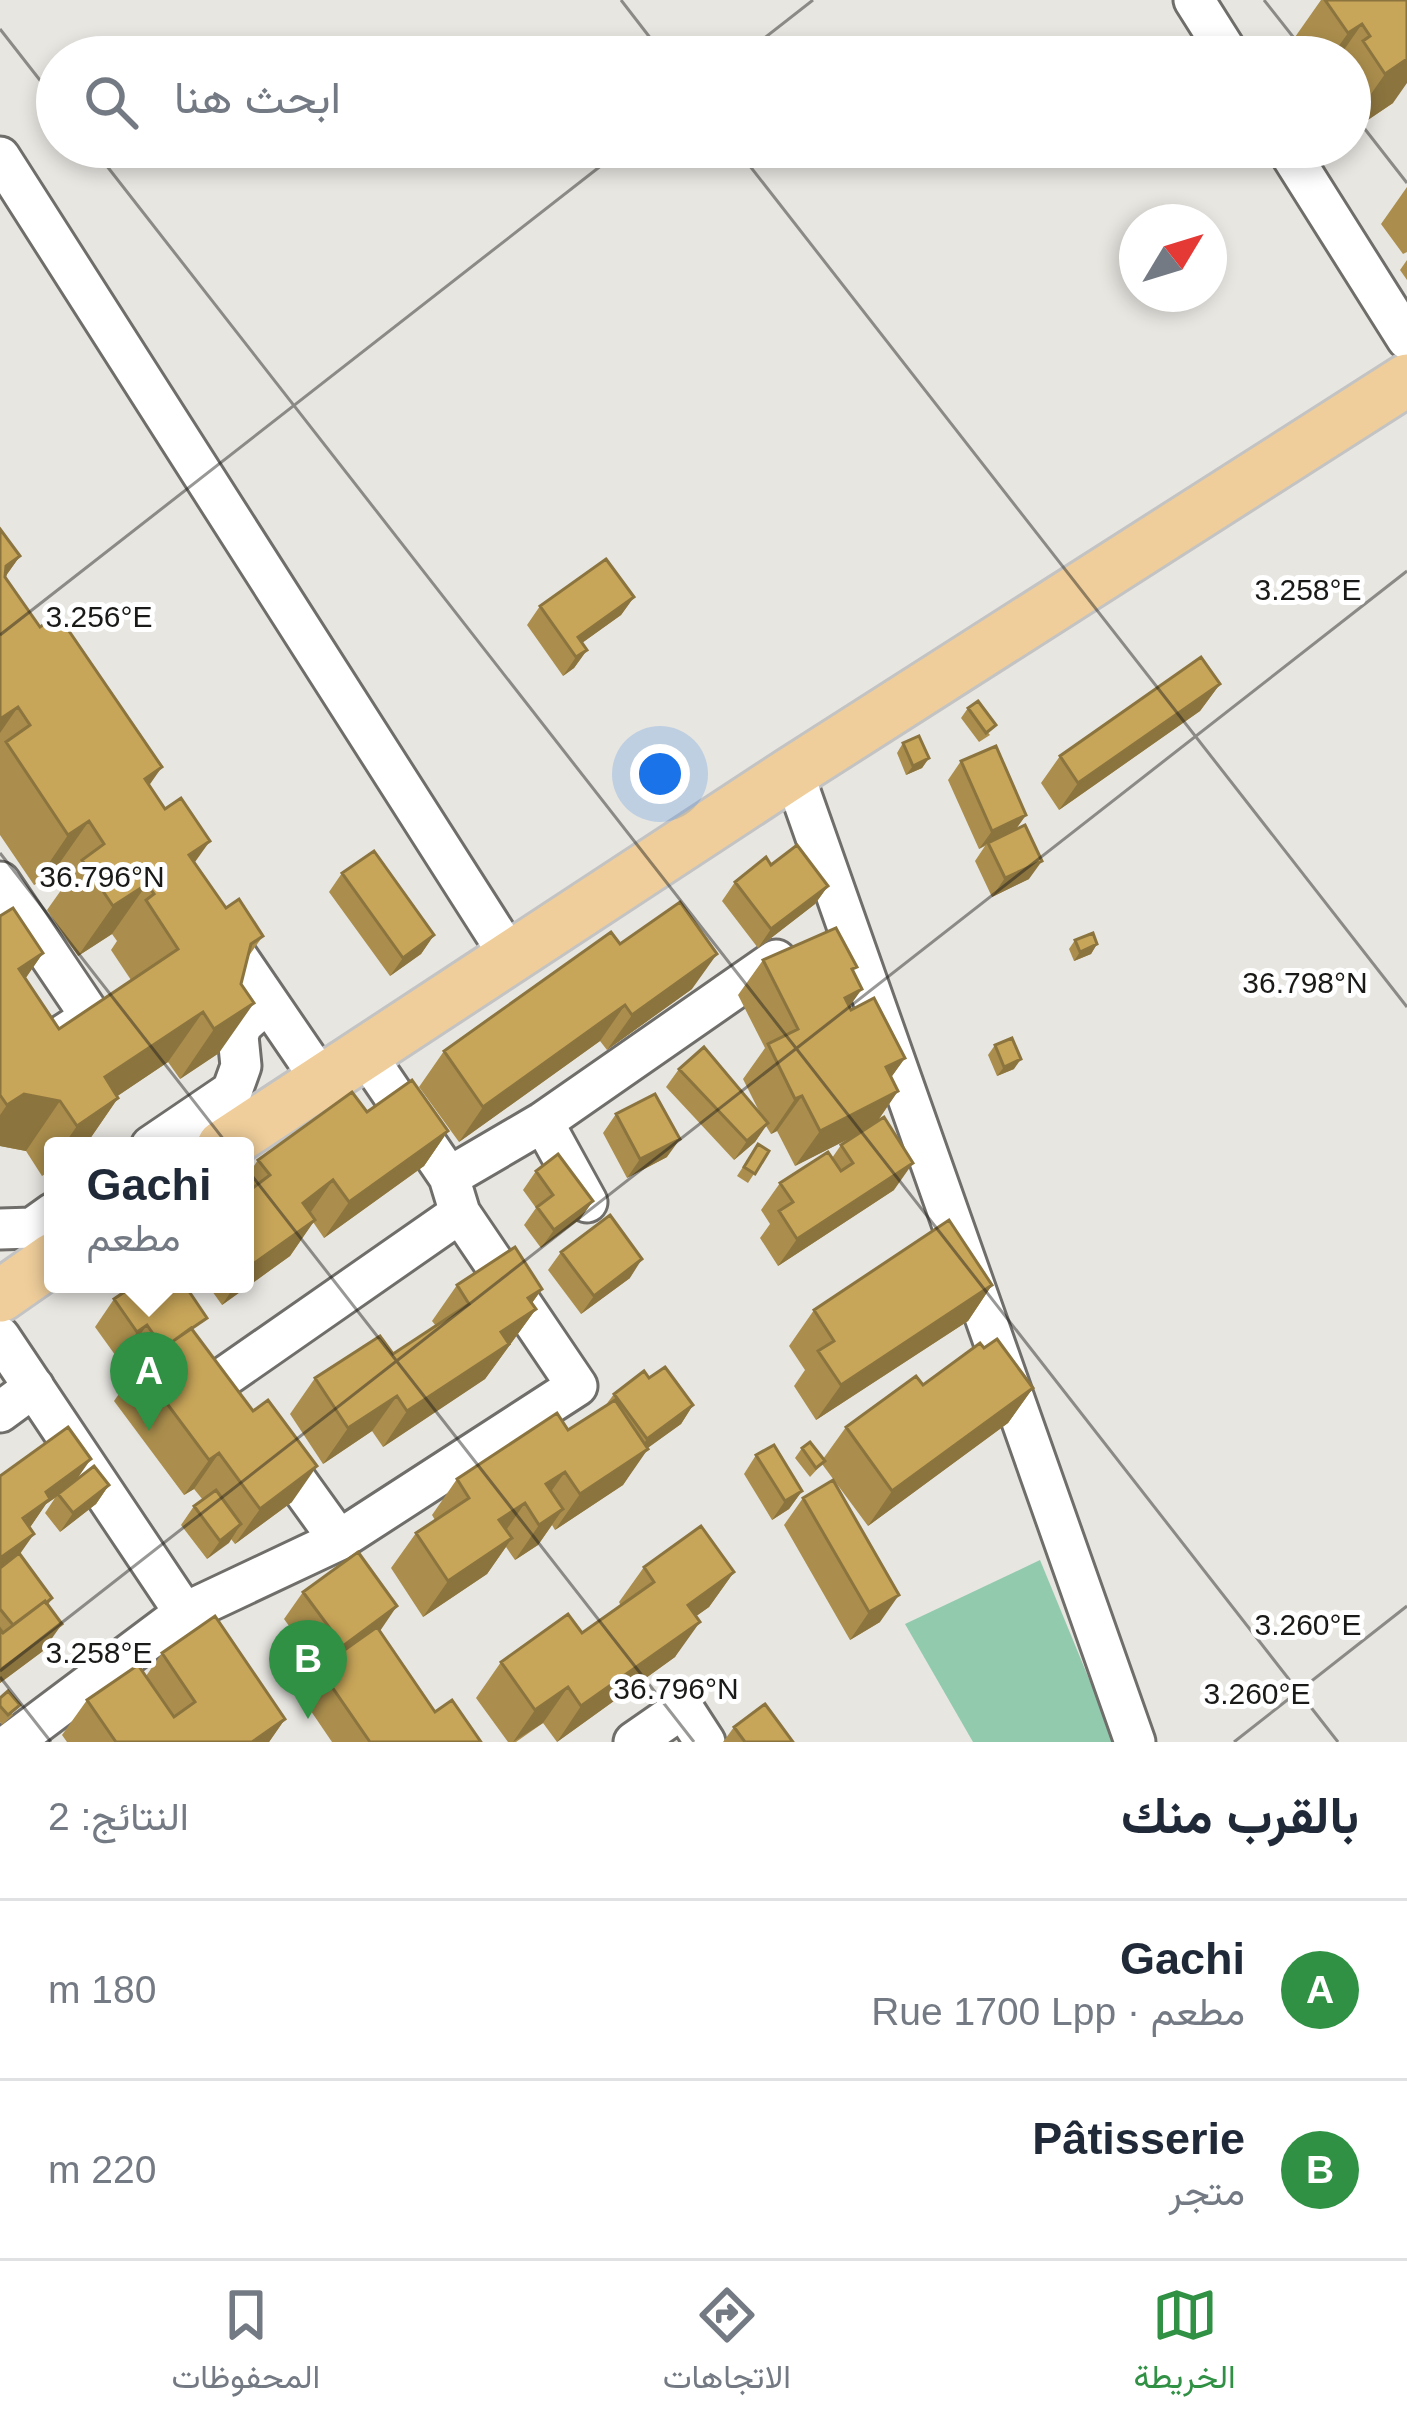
<!DOCTYPE html>
<html lang="ar">
<meta charset="utf-8">
<style>
:root{--surface:#fff;--page:#f6f6f7;--text:#1f2937;--muted:#747a83;--line:#e0e1e3;--accent:#309145}
body{margin:0;font-family:Helvetica,Vazirmatn,sans-serif;background:var(--page);color:var(--text);direction:rtl}
.compass{position:absolute;left:1119px;top:204px;width:108px;height:108px;border-radius:50%;background:var(--surface);box-shadow:0 6px 18px #0003;rotate:52deg}
.you{position:absolute;left:660px;top:774px;width:42px;height:42px;margin:-30px;border:9px solid #fff;border-radius:50%;background:#1a73e8;box-shadow:0 0 0 18px #1a73e833}
.badge{display:grid;place-items:center;width:78px;height:78px;border-radius:50%;background:var(--accent);color:#fff;font-size:39px;font-weight:700}
.pin{position:absolute;translate:-50% -99px;filter:drop-shadow(0 3px 6px #0008)}
.pin::after{content:'';position:absolute;top:63px;width:42px;height:36px;background:inherit;clip-path:polygon(0 0,100% 0,50% 100%)}
.popup{position:absolute;left:44px;top:1137px;width:210px;height:156px;box-sizing:border-box;display:grid;place-content:center;border-radius:12px;background:var(--surface);filter:drop-shadow(0 3px 9px #0005);font-size:39px;white-space:nowrap;color:var(--muted)}
.popup b{font-size:45px;color:var(--text)}
.popup::after{content:'';position:absolute;left:50%;top:100%;margin-left:-24px;border:24px solid transparent;border-top-color:var(--surface)}
.list{margin:0;padding:0;list-style:none}
h2{display:flex;justify-content:space-between;align-items:center;height:156px;margin:0;padding:0 48px;font-size:51px}
h2 small{font-size:39px;font-weight:400;color:var(--muted)}
.list li{display:grid;grid-template-columns:78px 1fr auto;gap:36px;align-items:center;box-sizing:border-box;height:180px;padding:0 48px;border-top:3px solid var(--line)}
.list b{display:block;font-size:45px;white-space:nowrap}
.list p{margin:0;font-size:39px;white-space:nowrap;color:var(--muted)}
.list em{font-size:39px;font-style:normal;color:var(--muted)}
.icon{flex:none;width:66px;height:66px;fill:none;stroke:currentColor;stroke-width:2;stroke-linecap:round;stroke-linejoin:round}
.map{position:relative;flex:none;width:1407px;height:1742px;overflow:hidden;direction:ltr}
.search{position:absolute;background:var(--surface);box-shadow:0 6px 18px #0003;left:36px;right:36px;top:36px;height:132px;display:flex;align-items:center;gap:30px;box-sizing:border-box;padding:0 42px;border-radius:66px;color:var(--muted);font-size:45px}
.sheet{height:516px;background:var(--surface)}
nav{display:flex;justify-content:space-around;align-items:center;box-sizing:border-box;height:168px;border-top:3px solid var(--line);background:var(--surface);font-size:33px;color:var(--muted)}
nav a{display:grid;justify-items:center;gap:6px}
nav .on{color:var(--accent)}
.map>svg:first-child{display:block}
.green{fill:#92caae}
.lines{fill:none;stroke-linecap:round;stroke-linejoin:round}
.minor-casing{stroke:#706e6a;stroke-width:45}
.major-casing{stroke:#c3c3c3;stroke-width:57}
.minor{stroke:#fff;stroke-width:39}
.major{stroke:#efce9b;stroke-width:51}
.wall{fill:#ab8e4d}
.shaded-wall{fill:#8b743e}
.building{fill:#c7a559;stroke:#8b743e;stroke-width:3}
.ticks{fill:none;stroke:#1a1a18;stroke-width:3;stroke-opacity:0.45}
.ticks-label{font-size:30px;text-anchor:middle;fill:#1a1a18;stroke:#fff;stroke-width:10;stroke-linejoin:round;paint-order:stroke}
</style>
<div class="map">
<svg width="1407" height="1742" viewBox="0 0 1407 1742">
<rect width="100%" height="100%" fill="#e8e6e1"/>
<path class="green" d="M1040,1560L1115,1742H973L905,1624Z"/>
<g class="lines">
<defs>
<path id="minor" d="M1194,0L1230,57
M1286,147L1407,339
M0,157L511,958
M793,772L1135,1742
M0,882L91,1017L40,1050L0,989
M217,927L322,1081
M543,1122L587,1202
M151,1146L232,1091L241,1066L238,1036L242,1025L268,1002
M449,1177L543,1122L776,960
M0,1229L32,1228L53,1213
M0,1337L198,1633
M223,1378L460,1213
M0,1412L34,1387
M272,1447L339,1540
M12,1742L184,1613L339,1540L577,1386L460,1213L449,1177L364,1052
M634,1742L683,1708L705,1742"/>
<path id="major" d="M223,1146L793,772L1407,380
M0,1296L53,1259"/>
</defs>
<use href="#minor" class="minor-casing"/>
<use href="#major" class="major-casing"/>
<use href="#minor" class="minor"/>
<use href="#major" class="major"/>
</g>
<path class="wall" d="M1321,0H1407L1393,103L1350,132V57H1281Z
M1407,187V252L1403,254L1381,224Z
M1407,260V280L1400,270Z
M0,529L20,556L5,577L149,785L195,862L226,908L263,936L248,957L219,1053L180,1079L168,1062L117,1096L118,1098L85,1146H53V1169L42,1176L26,1151L0,1146V916L43,953L25,979L59,1029L131,980L111,950L117,941L112,934L78,956L47,910L64,886L54,871L34,885L0,835Z
M634,597L621,615L582,643L587,650L574,668L563,676L527,625L540,606Z
M1220,684L1200,711L1059,810L1041,783L1060,756Z
M968,708L990,735L979,742L961,718Z
M903,743L929,758L922,768L906,775L897,753Z
M961,761L1026,815L1016,829L1029,879L992,897L975,861L985,846L979,849L948,780Z
M771,865L828,886L815,904L758,948L722,901L735,882Z
M342,873L434,935L421,954L390,976L329,892Z
M1075,940L1097,944L1091,954L1074,961L1069,949Z
M763,960L853,972L849,1007L851,1010L905,1058L891,1077L898,1091L877,1122L894,1190L778,1266L760,1238L770,1224L761,1210L780,1183L832,1158L841,1145L858,1134L795,1166L777,1131L771,1134L766,1126L755,1142L734,1160L666,1087L679,1069L761,1115L743,1079L765,1048L738,995Z
M692,989L607,1050L600,1041L459,1142L419,1087L444,1051Z
M995,1045L1014,1069L997,1076L988,1055Z
M367,1112L448,1131L424,1166L324,1238L313,1222L290,1256L222,1305L207,1284H245V1179L258,1160Z
M616,1114L667,1157L627,1178L603,1133Z
M758,1144L769,1151L748,1183L737,1176Z
M536,1171L593,1201L580,1219L541,1248L524,1225L536,1208L523,1190Z
M561,1252L630,1278L581,1314L548,1270Z
M457,1285L542,1289L532,1303L536,1309L485,1379L383,1447L372,1431L323,1464L290,1414L315,1378L393,1354L436,1326L432,1321Z
M992,1285L968,1321L816,1420L794,1386L805,1370L789,1346L814,1310Z
M114,1299L196,1334L292,1502L235,1544L231,1539L207,1559L181,1525L194,1506L203,1500L194,1489L184,1495L114,1401L138,1367L128,1352L118,1359L95,1327Z
M984,1348L1033,1388L1008,1423L868,1526L822,1464L810,1477L795,1458L802,1448L823,1459L846,1427L923,1385Z
M649,1378L693,1405L681,1424L647,1448L623,1485L555,1530L552,1525L538,1545L515,1560L506,1547L487,1574L423,1617L391,1568L416,1533L435,1520L432,1515L457,1479L568,1430L605,1406L614,1394Z
M756,1455L802,1491L789,1509L772,1520L744,1474Z
M0,1476L76,1480L109,1485L96,1504L60,1532L45,1513L55,1498L46,1504L30,1527L20,1554L52,1598L48,1605L43,1651L0,1683Z
M803,1498L880,1622L850,1640L784,1525Z
M644,1567L734,1572L709,1607L696,1616L675,1657L557,1742L543,1723L516,1742H508L476,1698L501,1662L582,1633L621,1606L619,1602Z
M303,1592L380,1631L435,1712L481,1742H332L300,1695L319,1667L284,1619Z
M162,1653L285,1719L269,1742H67L62,1735L87,1700L146,1676Z
M0,1698L13,1715L2,1725L0,1722Z
M734,1727L793,1742H723Z"/>
<path class="shaded-wall" d="M1362,24L1339,57H1331L1348,33Z
M1407,59V83L1393,103L1350,132V124L1385,74Z
M20,556L0,584L6,566Z
M634,597L621,615L572,650L578,637Z
M587,650L574,668L563,676L576,657Z
M1220,684L1200,711L1059,810L1078,783Z
M18,707L0,733V719Z
M929,758L922,768L906,775L913,766Z
M162,767L127,817L145,779Z
M1026,815L1013,833L988,843L979,849L992,831Z
M89,821L54,871L34,885L68,835Z
M210,841L175,890L189,855Z
M1042,861L1029,879L992,897L1005,878Z
M147,884L112,934L78,956L113,906Z
M828,886L815,904L758,948L771,929Z
M434,935L421,954L390,976L403,958Z
M1097,944L1091,954L1074,961L1080,952Z
M43,953L9,1002L19,969Z
M717,954L692,989L607,1050L632,1015Z
M862,989L837,1024L845,998Z
M254,1003L219,1053L180,1079L214,1029Z
M625,1005L600,1041L459,1142L483,1107Z
M203,1012L168,1062L76,1124L105,1077Z
M905,1058L880,1093L886,1067Z
M1021,1059L1014,1069L997,1076L1004,1067Z
M898,1091L874,1126L795,1166L820,1131Z
M24,1094L60,1101L26,1151L0,1146V1115L7,1105Z
M802,1096L777,1131L771,1134L795,1099Z
M118,1098L85,1146H63L77,1126Z
M768,1123L755,1142L734,1160L747,1141Z
M448,1131L424,1166L324,1238L349,1202Z
M680,1139L667,1157L627,1178L640,1159Z
M913,1163L894,1190L778,1266L797,1239Z
M333,1180L308,1216L303,1203Z
M593,1201L580,1219L541,1248L554,1230Z
M315,1220L290,1256L222,1305L236,1284H245L246,1269Z
M642,1259L630,1278L581,1314L594,1296Z
M992,1285L968,1321L816,1420L841,1385Z
M542,1289L521,1318L536,1309L485,1379L383,1447L407,1411L501,1332L528,1298Z
M147,1325L128,1352L118,1359L137,1332Z
M1033,1388L1008,1423L868,1526L892,1491Z
M397,1396L372,1431L323,1464L348,1428Z
M693,1405L681,1424L634,1458L647,1439Z
M648,1449L623,1485L555,1530L580,1494Z
M219,1453L194,1489L184,1495L209,1460Z
M91,1459L72,1486L46,1504L31,1526L4,1546L46,1492Z
M317,1466L292,1502L235,1544L260,1509Z
M565,1472L540,1507L546,1484Z
M109,1485L96,1504L60,1532L73,1513Z
M802,1491L789,1509L772,1520L785,1501Z
M525,1503L500,1539L499,1520Z
M563,1509L538,1545L515,1560L539,1525Z
M241,1524L229,1543L207,1559L220,1541Z
M34,1534L15,1561L0,1572V1558Z
M512,1538L487,1574L423,1617L448,1581Z
M734,1572L709,1607L663,1640L688,1605Z
M899,1595L880,1622L850,1640L869,1612Z
M397,1606L378,1634L324,1673L343,1646Z
M700,1622L675,1657L557,1742L581,1706Z
M62,1624L43,1651L0,1683V1670Z
M568,1687L543,1723L513,1742L535,1710Z
M285,1719L269,1742H252Z"/>
<path class="building" d="M1325,0H1407V59L1385,74L1363,41L1370,36L1362,24L1348,33Z
M0,529L20,556L6,566L5,577L40,627L58,615L162,767L145,779L165,809L181,798L210,841L189,855L226,908L239,899L263,936L251,944L241,984L254,1003L214,1029L203,1012L105,1077L118,1098L77,1126L60,1101L24,1094L7,1105L0,1095V916L13,908L43,953L19,969L59,1029L178,949L146,900L154,894L147,884L113,906L82,860L104,844L89,821L68,835L6,742L30,725L18,707L0,719Z
M606,559L634,597L578,637L587,650L576,657L540,606Z
M1201,657L1220,684L1078,783L1060,756Z
M978,701L996,725L986,733L968,708Z
M919,736L929,758L913,766L903,743Z
M996,746L1026,815L992,831L961,761Z
M1025,825L1042,861L1005,878L988,843Z
M797,845L828,886L771,929L735,882L766,857L771,865Z
M374,851L434,935L403,958L342,873Z
M680,902L717,954L632,1015L625,1005L483,1107L444,1051L611,932L620,944Z
M836,928L857,967L852,969L862,989L845,998L851,1010L874,998L905,1058L886,1067L898,1091L820,1131L802,1096L795,1099L768,1044L798,1029L763,960Z
M1093,933L1097,944L1080,952L1075,940Z
M1012,1038L1021,1059L1004,1067L995,1045Z
M704,1047L768,1123L747,1141L679,1069Z
M412,1080L448,1131L349,1202L333,1180L303,1203L315,1220L246,1269L245,1194L270,1175L258,1160L352,1092L367,1112Z
M655,1094L680,1139L640,1159L616,1114Z
M884,1117L913,1163L797,1239L779,1211L793,1202L780,1183L828,1152L841,1171L853,1163L841,1145Z
M758,1144L769,1151L755,1174L744,1167Z
M558,1154L593,1201L554,1230L537,1207L553,1195L536,1171Z
M610,1215L642,1259L594,1296L561,1252Z
M949,1220L992,1285L841,1385L818,1351L834,1341L814,1310Z
M515,1247L542,1289L528,1298L536,1309L501,1332L509,1344L407,1411L397,1396L348,1428L315,1378L380,1336L393,1354L469,1304L457,1285Z
M136,1284H184L207,1318L163,1348L147,1325L137,1332L114,1299Z
M191,1328L253,1411L268,1400L317,1466L260,1509L219,1453L209,1460L139,1366Z
M997,1339L1033,1388L892,1491L846,1427L916,1376L923,1385L980,1343L984,1348Z
M665,1367L693,1405L647,1439L614,1394L644,1371L649,1378Z
M615,1400L648,1449L580,1494L565,1472L546,1484L563,1509L539,1525L525,1503L499,1520L512,1538L448,1581L416,1533L469,1498L457,1479L557,1413L568,1430Z
M68,1427L91,1459L46,1492L50,1499L23,1518L34,1534L0,1558V1476Z
M810,1442L825,1461L816,1468L802,1448Z
M774,1445L802,1491L785,1501L756,1455Z
M94,1466L109,1485L73,1513L58,1494Z
M833,1480L899,1595L869,1612L803,1498Z
M216,1490L241,1524L220,1541L194,1506Z
M701,1526L734,1572L688,1605L700,1622L581,1706L568,1687L535,1710L501,1662L568,1614L582,1633L654,1582L644,1567Z
M358,1552L397,1606L343,1646L303,1592Z
M19,1553L52,1598L46,1603L45,1601L13,1625L0,1609V1568Z
M45,1601L62,1624L0,1670V1629L3,1633Z
M215,1616L285,1719L252,1742H116L87,1700L138,1665L174,1717L195,1702L162,1653Z
M377,1627L435,1712L452,1700L481,1742H370L319,1668Z
M8,1691L20,1705L8,1715L0,1706V1698Z
M765,1704L793,1742H745L734,1727Z"/>
<path class="ticks" d="M621,0L665,57M1264,0L1309,57M0,29L57,102M740,57L813,0M1350,110L1407,183M92,147L1338,1742M735,147L1407,1007M0,635L625,147M0,853L694,1742M0,1671L1407,571M0,1677L51,1742M1234,1742L1407,1606"/>
<g class="ticks-label">
<text x="1308" y="600">3.258°E</text>
<text x="99" y="627">3.256°E</text>
<text x="102" y="887">36.796°N</text>
<text x="1305" y="993">36.798°N</text>
<text x="1308" y="1635">3.260°E</text>
<text x="99" y="1663">3.258°E</text>
<text x="676" y="1699">36.796°N</text>
<text x="1257" y="1704">3.260°E</text>
</g>
</svg>
<svg class="compass" viewBox="-18 -18 36 36"><path d="M0-13l5 13h-10z" fill="#e53935"/><path d="M0 13l5-13h-10z" fill="#747a83"/></svg>
<div class="you"></div>
<div class="pin badge" style="left:149px;top:1431px">A</div>
<div class="popup"><b>Gachi</b>مطعم</div>
<div class="pin badge" style="left:308px;top:1719px">B</div>
<div class="search"><svg class="icon" aria-label="search" viewBox="0 0 24 24"><circle cx="10" cy="10" r="6"/><path d="M15 15l6 6"/></svg>ابحث هنا</div>
</div>
<section class="sheet">
<h2>بالقرب منك<small>النتائج: 2</small></h2>
<ul class="list">
<li><span class="badge">A</span><div><b>Gachi</b><p>مطعم · Rue 1700 Lpp</p></div><em>180 m</em></li>
<li><span class="badge">B</span><div><b>Pâtisserie</b><p>متجر</p></div><em>220 m</em></li>
</ul>
</section>
<nav>
<a class="on"><svg class="icon" aria-label="map" viewBox="0 0 24 24"><path d="M3 6l6-2 6 2 6-2v14l-6 2-6-2-6 2zM9 4v14M15 6v14"/></svg>الخريطة</a>
<a><svg class="icon" aria-label="directions" viewBox="0 0 24 24"><path d="M12 3l9 9-9 9-9-9zM9 14v-3h6M13 9l2 2-2 2"/></svg>الاتجاهات</a>
<a><svg class="icon" aria-label="saved" viewBox="0 0 24 24"><path d="M7 4h10v16l-5-4-5 4z"/></svg>المحفوظات</a>
</nav>
